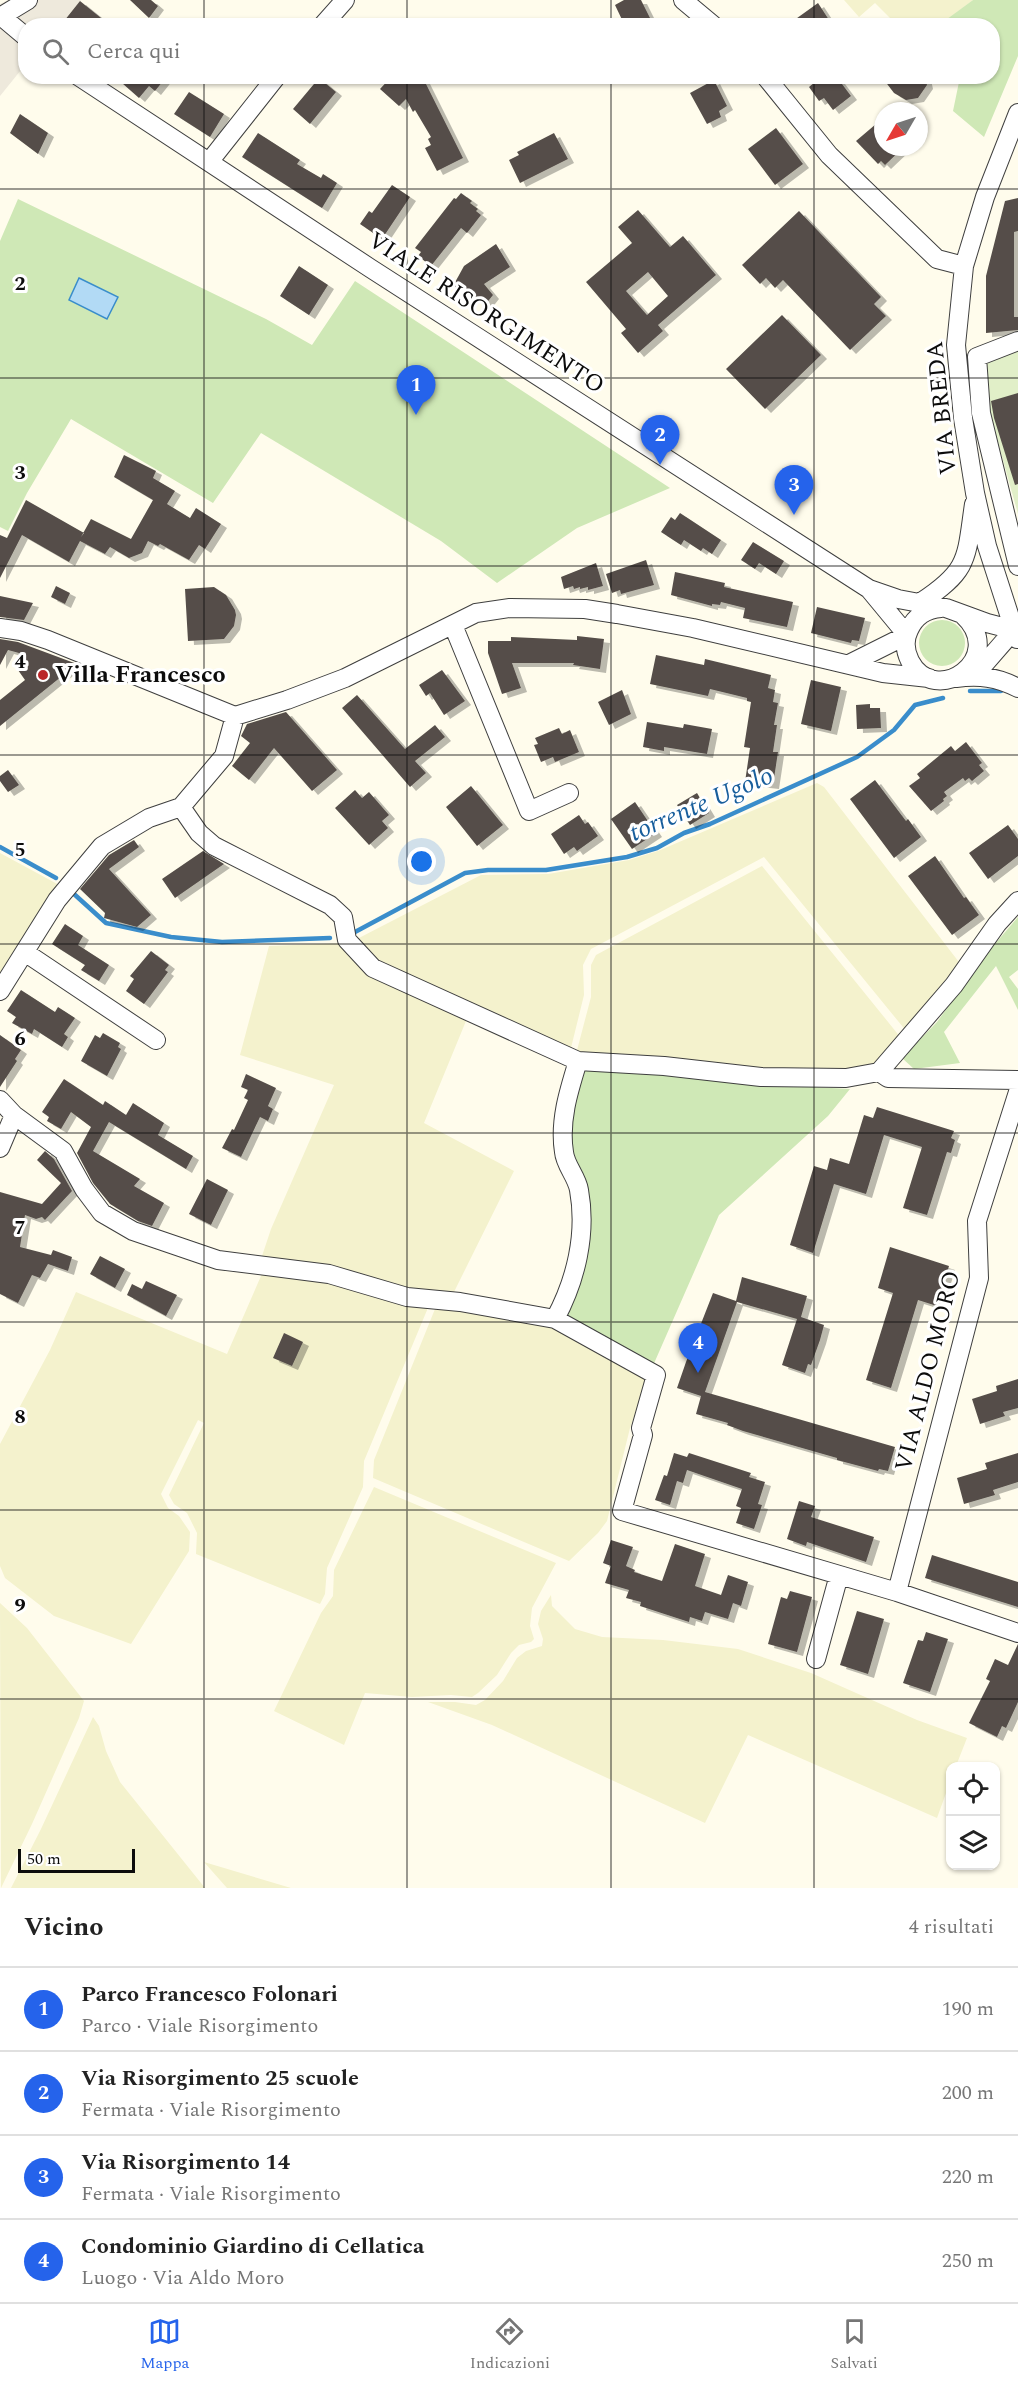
<!DOCTYPE html>
<html lang="it">
<meta charset="utf-8">
<style>
:root{--surface:#fff;--page:#f6f6f6;--text:#222;--muted:#767676;--line:#e0e0e0;--accent:#2563eb}
body{margin:0;font-family:Spectral,serif;background:var(--page);color:var(--text)}
.controls{position:absolute;right:18px;bottom:18px;display:grid;overflow:hidden;border-radius:12px;box-shadow:0 2px 4px #0004}
.controls button{width:54px;height:54px;display:grid;place-items:center;padding:0;border:0;border-bottom:2px solid var(--line);background:var(--surface);color:var(--text);font:30px sans-serif}
.compass{position:absolute;left:874px;top:102px;width:54px;height:54px;border-radius:50%;background:var(--surface);box-shadow:0 2px 4px #0004;rotate:231deg}
.scale{position:absolute;left:18px;bottom:15px;width:117px;box-sizing:border-box;padding-left:6px;border:3px solid #0c0c0c;border-top:0;font-size:16px;line-height:21px;white-space:nowrap;color:#0c0c0c;-webkit-text-stroke:4px #fff;paint-order:stroke}
.you{position:absolute;left:422px;top:862px;width:21px;height:21px;margin:-15px;border:4px solid #fff;border-radius:50%;background:#1a73e8;box-shadow:0 0 0 9px #1a73e833}
.badge{display:grid;place-items:center;width:39px;height:39px;border-radius:50%;background:var(--accent);color:#fff;font-size:20px;font-weight:700}
.pin{position:absolute;translate:-50% -50px;filter:drop-shadow(0 2px 3px #0008)}
.pin::after{content:'';position:absolute;top:32px;width:21px;height:18px;background:inherit;clip-path:polygon(0 0,100% 0,50% 100%)}
.list{margin:0;padding:0;list-style:none}
h2{display:flex;justify-content:space-between;align-items:center;height:78px;margin:0;padding:0 24px;font-size:26px}
h2 small{font-size:20px;font-weight:400;color:var(--muted)}
.list li{display:grid;grid-template-columns:39px 1fr auto;gap:18px;align-items:center;box-sizing:border-box;height:84px;padding:0 24px;border-top:2px solid var(--line)}
.list b{display:block;font-size:22px;white-space:nowrap}
.list p{margin:0;font-size:20px;white-space:nowrap;color:var(--muted)}
.list em{font-size:20px;font-style:normal;color:var(--muted)}
.icon{flex:none;width:33px;height:33px;fill:none;stroke:currentColor;stroke-width:2;stroke-linecap:round;stroke-linejoin:round}
.map{position:relative;flex:none;width:1018px;height:1888px;overflow:hidden}
.search{position:absolute;background:var(--surface);box-shadow:0 2px 4px #0004;left:18px;right:18px;top:18px;height:66px;display:flex;align-items:center;gap:15px;box-sizing:border-box;padding:0 21px;border-radius:24px;color:var(--muted);font-size:22px}
.sheet{height:414px;background:var(--surface)}
nav{display:flex;justify-content:space-around;align-items:center;box-sizing:border-box;height:84px;border-top:2px solid var(--line);background:var(--surface);font-size:16px;color:var(--muted)}
nav a{display:grid;justify-items:center;gap:3px}
nav .on{color:var(--accent)}
.map>svg:first-child{display:block}
.farmland{fill:#f4f2cd}
.green{fill:#cfe8b6}
.pitch{fill:#e1efc8}
.plaza{fill:#eee9dc}
.water{fill:#b2daf5;stroke:#3a8dcb;stroke-width:1.5}
.lines{fill:none;stroke-linecap:round;stroke-linejoin:round}
.stream{stroke:#3a8dcb;stroke-width:4.5}
.building{fill:#554e49;fill-rule:evenodd;filter:url(#shadow)}
.minor-casing{stroke:#3f3f3f;stroke-width:20}
.minor{stroke:#fff;stroke-width:18}
.grid{fill:none;stroke:#0c0c0c;stroke-width:1.5;stroke-opacity:0.55}
.poi-dot{fill:#ba2729;stroke:#fff;stroke-width:2}
.labels{text-anchor:middle;dominant-baseline:central;stroke-width:6;stroke-linejoin:round;paint-order:stroke}
.street-label{font-size:24px;fill:#0c0c0c;stroke:#fff}
.poi-label{font-size:24px;font-weight:bold;fill:#0c0c0c;stroke:#fff;text-anchor:start}
.water-label{font-size:26px;font-style:italic;fill:#185e9c;stroke:#fff}
.grid-label{font-size:20px;text-anchor:middle;font-weight:bold;fill:#0c0c0c;stroke:#fff;stroke-width:6;stroke-linejoin:round;paint-order:stroke}
</style>
<div class="map">
<svg width="1018" height="1888" viewBox="0 0 1018 1888">
<defs>
<filter id="shadow"><feDropShadow dx="6" dy="4" stdDeviation="0" flood-color="#0004"/></filter>
</defs>
<rect width="100%" height="100%" fill="#fffcec"/>
<path class="farmland" d="M844,0H973L939,26L897,25L875,3L859,17Z
M817,783L824,787L962,966L907,1032L764,857L591,949L583,965L584,995L570,1052L376,963L357,939L481,875L548,874L629,860L658,851Z
M0,853L61,886L0,974Z
M762,866L901,1038L875,1069L798,1073L576,1054L591,997V965L596,955Z
M343,943L370,974L466,1021L424,1123L514,1171L453,1294L411,1290L261,1259L271,1229L334,1085L240,1055L269,946Z
M264,1269L430,1303L364,1461L363,1487L327,1568L325,1594L320,1604L196,1554L197,1533L187,1513L174,1504L169,1495L204,1423L198,1420L161,1494L168,1508L179,1516L190,1532L189,1551L131,1644L54,1616L5,1578L0,1566V1444L50,1350L76,1292L227,1354Z
M437,1304L549,1324L647,1380L630,1428L607,1521L598,1533L569,1561L373,1478L374,1460Z
M374,1487L556,1563L532,1608L530,1626L534,1639L531,1642L519,1645L511,1653L497,1675L478,1693L472,1697L451,1695L412,1697L365,1693L344,1745L274,1711L321,1613L333,1596L334,1570Z
M551,1595L552,1606L575,1629L602,1637L663,1640L738,1649L811,1673L917,1720L967,1738L956,1766H950V1782L937,1818L748,1735L705,1823L492,1725L428,1702H455L476,1705L485,1700L503,1681L517,1658L526,1651L542,1646L543,1639L538,1624L541,1611Z
M0,1603L27,1628L84,1701L79,1718L32,1824L1,1888Z
M93,1717L99,1726L106,1751L120,1782L205,1888H11L41,1829Z
M204,1862L291,1888H227Z"/>
<path class="green" d="M973,0H1018V56L984,137L953,111L959,82L953,77L992,76V26L939,25Z
M18,199L266,319L312,345L355,281L670,488L577,528L497,583L441,541L261,433L213,503L71,419L27,493L8,531L0,527V241Z
M919 643a23 23 0 1 1 46 0a23 23 0 1 1-46 0Z
M1018,917V970L1009,977L1018,989V1010L996,966L944,1032L960,1063L914,1069L902,1058L937,1022L988,952Z
M583,1068L758,1084L850,1089L828,1116L719,1215L652,1368L563,1319L589,1236L569,1150L571,1105Z"/>
<path class="pitch" d="M1018,348V514L987,403L985,361Z"/>
<path class="plaza" d="M8,0H81L60,25L26,26L25,65L0,96V4Z"/>
<path class="water" d="M79,278L118,297L107,319L69,300Z"/>
<g class="lines">
<path class="stream" d="M970,691H1001
M0,847L56,878
M74,894L106,923L171,937L222,942L330,938
M355,932L465,873L488,870H546L627,857L657,848L684,833L710,824L857,757L894,730L915,705L943,698"/>
</g>
<path class="building" d="M130,0H151L158,6L149,18Z
M624,0H641L654,26H625L615,5Z
M80,1L111,26H60Z
M818,3L833,26H786Z
M114,76H167L155,91L149,86L139,98Z
M392,76H422L463,158L437,171L425,148L431,145L428,139L431,137L415,110L413,112L406,99L399,106L380,89Z
M822,76H836L851,96L833,110L824,98L819,101L809,87Z
M881,76H925L927,85L918,98L906,100L894,93Z
M319,78L336,92L310,124L293,109Z
M714,80L727,106L719,111L721,117L707,124L690,93Z
M189,92L224,114L210,137L174,114Z
M20,114L48,133L38,154L10,133Z
M876,124L883,131V147H904L885,165L881,161L878,164L856,141Z
M776,128L803,164L775,185L748,149Z
M258,133L300,160L297,164L321,178L323,174L337,183L322,208L242,157Z
M554,133L568,159L520,183L509,160L519,155L517,152Z
M392,185L410,197L382,239L360,224L369,211L372,213Z
M461,193L472,201L470,203L478,209L476,211L481,215L467,233L461,228L431,266L418,256L421,252L415,248L454,198L456,199Z
M1018,198V231L1014,232V317H1018V330L986,333V276L1005,201Z
M638,210L670,247L683,236L716,275L658,325L663,331L638,353L621,333L626,329L586,282L632,243L618,227ZM648,272L668,296L647,315L626,291Z
M799,211L881,297L874,304L886,316L850,350L783,280L775,288L766,278L760,284L742,265Z
M496,244L510,267L484,284L493,295L485,305L453,286L464,266Z
M299,266L328,285L309,315L280,296Z
M782,315L821,355L765,409L726,369Z
M1018,393V484L1015,485L994,418L991,401Z
M124,455L156,471L153,478L175,491L167,504L190,518L196,508L221,524L205,549L199,545L189,560L160,544L158,546L148,541L142,553L129,558L110,547L105,554L80,541L69,562L22,535L0,578V535L7,538L26,500L84,533L81,537L91,519L131,539L153,500L114,477Z
M680,513L721,540L712,554L703,548L701,551L684,540L681,545L661,532L671,517L675,520Z
M753,542L784,561L776,574L759,563L755,569L741,560Z
M646,560L654,585L621,594L620,590L612,593L606,574Z
M596,563L603,586L588,590V587L580,589V587L574,589L573,586L564,589L561,577Z
M675,572L725,583L724,587L793,602L787,627L743,618L745,608L721,602L720,605L712,604V606L671,595Z
M56,586L70,593L65,604L51,597Z
M214,587L226,595L235,610L236,615L234,626L224,639L188,641L185,589Z
M0,596L33,603L24,620L0,617Z
M817,607L865,618L859,641L852,640L851,643L811,633Z
M577,636L604,639L600,669L573,665L574,663H512L521,688L502,694L488,653V641H511V637L577,640Z
M0,639L18,642L77,664L0,726V700L25,680L18,670L19,653L8,650L0,665Z
M656,655L704,665L705,659L771,675L768,688L775,690L773,702L778,703L774,725H777L773,752H778L773,785L745,782L750,748L744,747L751,702L747,701V698L710,689L708,696L650,684Z
M442,670L465,701L444,715L430,693L426,696L419,685Z
M811,680L841,687L831,731L801,724Z
M622,690L631,714L609,725L598,702Z
M357,695L405,749L435,725L445,737L415,761L426,773L410,787L342,708Z
M870,704V708H880L881,728L857,729L856,705Z
M286,712L337,770L312,791L274,748L249,780L232,766L250,743L241,736L247,724Z
M647,722L683,728L684,724L712,729L707,754L664,747V751L643,747Z
M559,728L562,734L570,730L579,752L555,762L553,757L541,762L534,745L538,744L535,738Z
M966,742L982,763L979,765L984,771L972,781L969,778L965,781L963,778L944,792L947,796L943,799L944,801L931,811L909,786L920,778L917,774L951,746L955,751Z
M8,770L19,785L8,792L0,781V776Z
M875,780L906,821L908,819L921,837L894,858L850,799Z
M471,786L503,825L477,846L446,807Z
M355,790L362,798L369,792L389,815L382,821L388,828L369,845L335,808Z
M697,793L709,813L690,825L677,805Z
M635,802L656,833L632,849L611,819Z
M579,815L585,824L588,822L598,836L577,851L574,847L564,854L551,834Z
M1008,825L1018,839V856L988,879L969,853Z
M134,840L139,847L109,869L151,915L137,927L104,918L105,913L80,889L109,855Z
M203,851L224,864L175,898L162,879Z
M935,856L964,898L966,897L979,915L952,935L908,876Z
M65,924L83,936L78,945L109,965L99,981L81,970L85,965L52,944Z
M151,951L169,965L165,970L168,972L144,1004L126,991L134,979L130,976Z
M21,990L55,1012L58,1007L75,1018L64,1034L68,1037L62,1047L34,1029L32,1034L12,1023L16,1017L7,1011Z
M103,1033L120,1043L118,1047L121,1049L107,1076L81,1061L95,1035L100,1038Z
M0,1035L21,1050L15,1059L17,1061L0,1087Z
M246,1074L276,1088L268,1106L273,1109L268,1121L260,1117L241,1157L222,1148L232,1129L234,1130L248,1100L244,1098L248,1090L241,1087Z
M64,1079L103,1105L105,1101L126,1115L133,1103L164,1123L158,1135L193,1156L186,1169L109,1122L93,1151L140,1179L134,1186L164,1203L152,1226L138,1221L110,1204L93,1183L77,1153L91,1127L71,1112L61,1129L47,1121L49,1117L42,1112Z
M877,1107L954,1131L951,1138L955,1140L951,1153L947,1152L927,1215L903,1208L922,1147L884,1135L866,1194L834,1184L813,1253L790,1245L814,1166L827,1170L830,1158L849,1164L864,1115L873,1118Z
M45,1151L54,1159L72,1191L45,1220L42,1217L36,1219L25,1215L20,1247L51,1255L53,1250L72,1257L68,1271L48,1264L40,1278L32,1275L18,1303L0,1294V1192L42,1204L61,1183L37,1160Z
M207,1179L228,1190L211,1225L189,1214Z
M890,1247L949,1266L937,1306L918,1300L891,1388L866,1380L893,1293L878,1288Z
M100,1256L125,1269L115,1288L90,1274Z
M742,1277L807,1296L801,1317L824,1325L820,1340L811,1365L808,1364L805,1373L782,1365L797,1319L737,1302L705,1392L895,1447L888,1471L879,1469L878,1471L837,1460V1458L743,1431L727,1425L728,1423L696,1414L701,1396L677,1388L686,1362L713,1293L736,1301Z
M146,1281L177,1295L166,1316L127,1295L132,1284L142,1289Z
M284,1333L303,1342L292,1366L273,1358Z
M1018,1379V1408L1003,1412L1005,1416L980,1424L972,1399L997,1391L996,1386Z
M674,1453L687,1457L689,1453L751,1473L749,1477L765,1482L758,1504L762,1505L754,1529L736,1523L741,1508L736,1506L742,1489L687,1470L683,1483L677,1481L670,1505L655,1500L664,1475L667,1476Z
M1018,1453V1482L993,1490L995,1495L964,1504L957,1478L987,1469L985,1463Z
M799,1501L815,1506L811,1517L874,1537L866,1562L807,1542L806,1546L787,1539Z
M611,1540L633,1547L626,1566L635,1570L634,1572L662,1581L675,1544L705,1554L695,1586L721,1595L728,1575L748,1582L741,1606L733,1603L728,1619L705,1612L702,1621L690,1617L689,1622L640,1606L641,1602L626,1598L629,1590L605,1583L611,1566L603,1563Z
M932,1555L1018,1582V1607L925,1578Z
M790,1591L812,1597L797,1652L768,1644L781,1597L787,1599Z
M857,1611L884,1619L868,1674L840,1665Z
M926,1632L948,1639L930,1692L903,1683L918,1640L923,1641Z
M1018,1644V1702L1006,1728L1002,1726L997,1737L969,1723L990,1681L986,1679L995,1659L1008,1665Z"/>
<g class="lines">
<defs>
<path id="minor" d="M683,0L714,26
M0,17L28,0
M2,17L26,37
M322,26L345,0
M78,76L370,268L869,589L898,599L946,608L987,623L1014,630
M765,76L829,155L937,259L964,266
M209,162L277,76
M1018,341L977,357L981,413L1018,566
M869,589L907,635
M921,602C970,570 966,558 974,504
M941,608C927,609 915,616 909,630C904,640 905,651 910,661C935,709 1009,658 963,615
M453,625L529,811L569,793
M0,628L21,631L48,640L235,716
M1017,639L987,546L975,493L963,418L956,345L964,266L985,197L1018,113
M849,664L907,635
M974,676L1014,630L1018,628
M956,678C979,675 997,677 1018,688
M235,716L287,700L345,678L476,613L510,608L585,609L617,614L693,628L883,673L929,678
M181,807L199,833L214,846L330,905L343,917L347,940L373,968L578,1061L664,1066L761,1077L846,1078L879,1072L954,985L997,924L1018,901
M26,953L156,1040
M0,991L57,900L102,846L149,818L181,807L224,756L235,716
M879,1072L888,1078L1018,1080
M0,1100L14,1115L63,1151L84,1189L102,1213L133,1231L218,1260L329,1274L407,1297L460,1302L555,1319L656,1375L641,1428L643,1435L622,1511L897,1592L1018,1633
M0,1148L14,1115
M555,1319C576,1280 587,1234 579,1190C577,1177 565,1165 564,1152C559,1121 569,1090 578,1061
M897,1592L979,1278L977,1221L1018,1092
M816,1659L839,1575"/>
</defs>
<use href="#minor" class="minor-casing"/>
<use href="#minor" class="minor"/>
</g>
<path class="grid" d="M204,0V26M407,0V26M611,0V26M814,0V26M204,76V1888M407,76V1888M611,76V1888M814,76V1888M0,189H1018M0,378H1018M0,566H1018M0,755H1018M0,944H1018M0,1133H1018M0,1322H1018M0,1510H1018M0,1699H1018"/>
<circle class="poi-dot" cx="43" cy="675" r="6"/>
<g class="labels">
<g class="street-label">
<text transform="translate(486 313) rotate(33)">VIALE RISORGIMENTO</text>
<text transform="translate(942 408) rotate(-96)">VIA BREDA</text>
<text transform="translate(928 1371) rotate(-76)">VIA ALDO MORO</text>
</g>
<g class="poi-label">
<text x="55" y="675">Villa Francesco</text>
</g>
<g class="water-label">
<text transform="translate(701 804) rotate(-23)">torrente Ugolo</text>
</g>
</g>
<g class="grid-label">
<text x="20" y="290">2</text>
<text x="20" y="479">3</text>
<text x="20" y="668">4</text>
<text x="20" y="856">5</text>
<text x="20" y="1045">6</text>
<text x="20" y="1234">7</text>
<text x="20" y="1423">8</text>
<text x="20" y="1612">9</text>
</g>
</svg>
<div class="controls">
<button><svg class="icon" aria-label="locate" viewBox="0 0 24 24"><circle cx="12" cy="12" r="6"/><path d="M12 2v4M12 18v4M2 12h4M18 12h4"/></svg></button>
<button><svg class="icon" aria-label="layers" viewBox="0 0 24 24"><path d="M12 4l9 5-9 5-9-5zM3 14l9 5 9-5"/></svg></button>
</div>
<svg class="compass" viewBox="-18 -18 36 36"><path d="M0-13l5 13h-10z" fill="#e53935"/><path d="M0 13l5-13h-10z" fill="#767676"/></svg>
<div class="scale">50 m</div>
<div class="you"></div>
<div class="pin badge" style="left:416px;top:415px">1</div>
<div class="pin badge" style="left:660px;top:465px">2</div>
<div class="pin badge" style="left:794px;top:515px">3</div>
<div class="pin badge" style="left:698px;top:1373px">4</div>
<div class="search"><svg class="icon" aria-label="search" viewBox="0 0 24 24"><circle cx="10" cy="10" r="6"/><path d="M15 15l6 6"/></svg>Cerca qui</div>
</div>
<section class="sheet">
<h2>Vicino<small>4 risultati</small></h2>
<ul class="list">
<li><span class="badge">1</span><div><b>Parco Francesco Folonari</b><p>Parco · Viale Risorgimento</p></div><em>190 m</em></li>
<li><span class="badge">2</span><div><b>Via Risorgimento 25 scuole</b><p>Fermata · Viale Risorgimento</p></div><em>200 m</em></li>
<li><span class="badge">3</span><div><b>Via Risorgimento 14</b><p>Fermata · Viale Risorgimento</p></div><em>220 m</em></li>
<li><span class="badge">4</span><div><b>Condominio Giardino di Cellatica</b><p>Luogo · Via Aldo Moro</p></div><em>250 m</em></li>
</ul>
</section>
<nav>
<a class="on"><svg class="icon" aria-label="map" viewBox="0 0 24 24"><path d="M3 6l6-2 6 2 6-2v14l-6 2-6-2-6 2zM9 4v14M15 6v14"/></svg>Mappa</a>
<a><svg class="icon" aria-label="directions" viewBox="0 0 24 24"><path d="M12 3l9 9-9 9-9-9zM9 14v-3h6M13 9l2 2-2 2"/></svg>Indicazioni</a>
<a><svg class="icon" aria-label="saved" viewBox="0 0 24 24"><path d="M7 4h10v16l-5-4-5 4z"/></svg>Salvati</a>
</nav>
